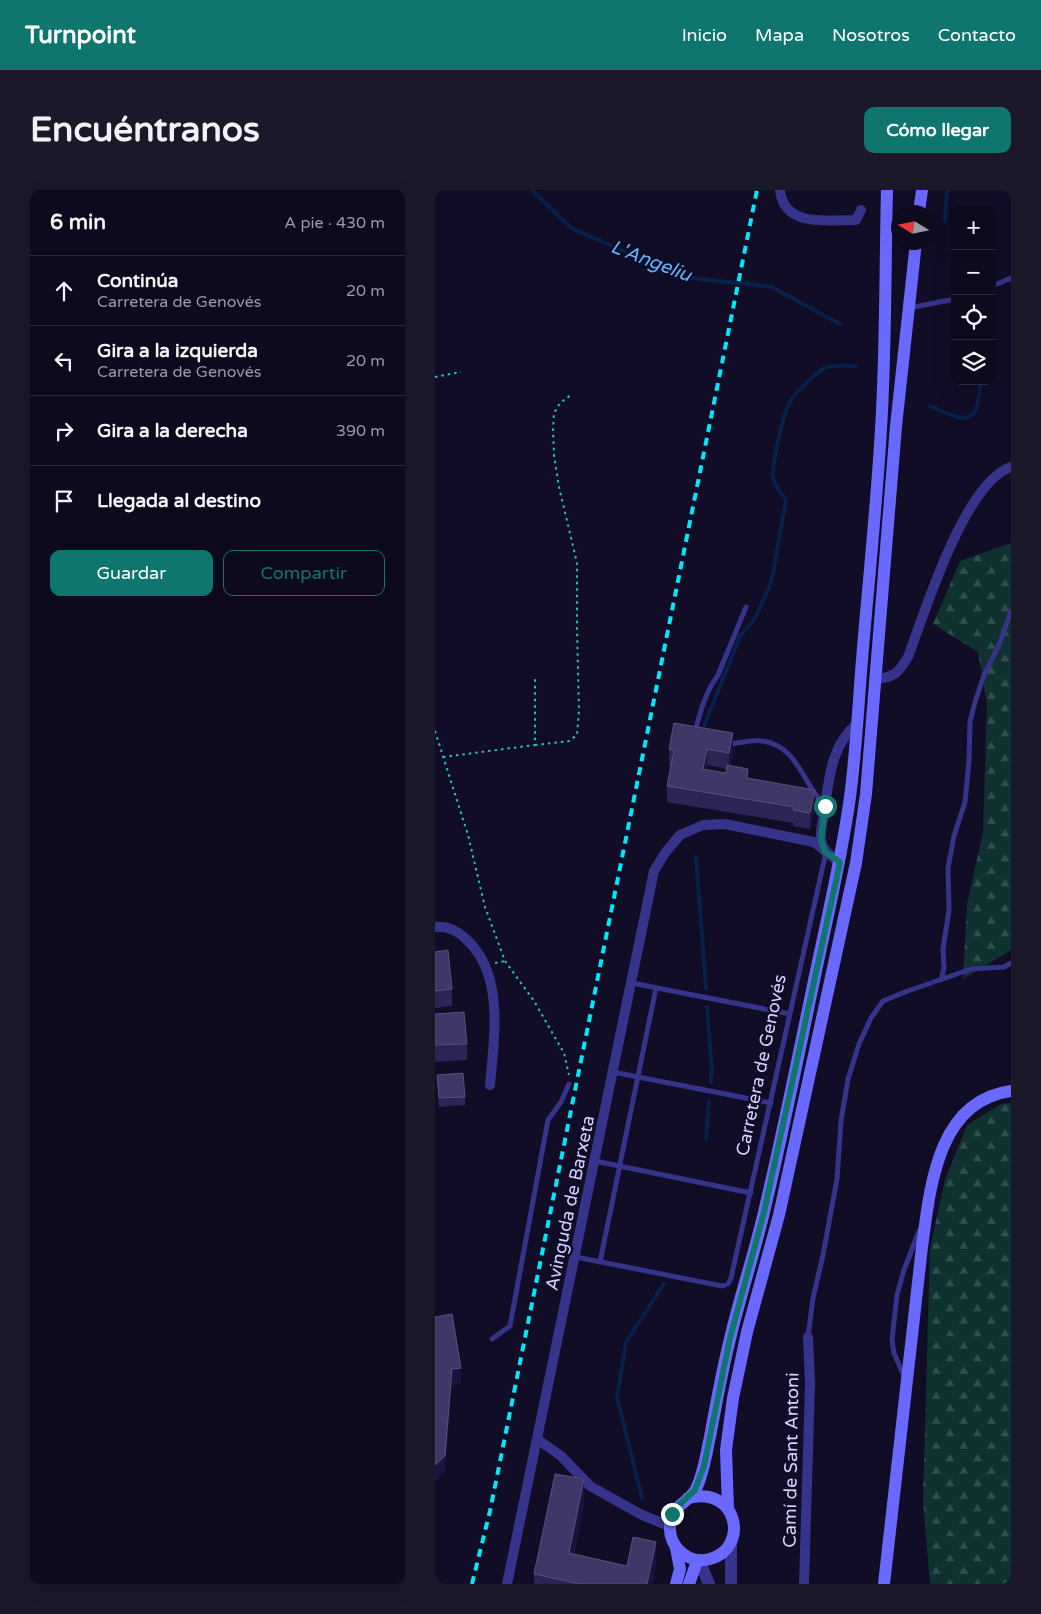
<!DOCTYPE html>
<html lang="es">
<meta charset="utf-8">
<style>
:root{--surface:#0d0a1d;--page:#1b182a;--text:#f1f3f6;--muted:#9a9aa4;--line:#2d2b3b;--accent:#0f766e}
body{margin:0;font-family:"Varela Round",sans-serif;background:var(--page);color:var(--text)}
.controls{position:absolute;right:15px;top:15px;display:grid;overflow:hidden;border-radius:10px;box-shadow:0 5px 20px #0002}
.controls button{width:45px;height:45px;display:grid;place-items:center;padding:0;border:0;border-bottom:1px solid var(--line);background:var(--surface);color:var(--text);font:25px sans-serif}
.compass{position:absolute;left:456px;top:15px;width:45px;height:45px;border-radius:50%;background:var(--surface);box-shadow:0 5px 20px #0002;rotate:280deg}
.stop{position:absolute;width:15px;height:15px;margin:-11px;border:4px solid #0f766e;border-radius:50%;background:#fff}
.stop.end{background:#0f766e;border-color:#fff;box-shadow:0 1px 5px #0008}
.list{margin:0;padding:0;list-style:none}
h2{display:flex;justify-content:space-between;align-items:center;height:65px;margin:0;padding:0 20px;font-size:21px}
h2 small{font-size:16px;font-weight:400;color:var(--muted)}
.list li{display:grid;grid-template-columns:32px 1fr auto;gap:15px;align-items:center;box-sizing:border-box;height:70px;padding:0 20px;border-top:1px solid var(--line)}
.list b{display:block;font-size:19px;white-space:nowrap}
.list p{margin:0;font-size:16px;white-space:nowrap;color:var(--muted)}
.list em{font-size:16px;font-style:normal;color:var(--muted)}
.actions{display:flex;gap:10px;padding:15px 20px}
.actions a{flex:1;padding:11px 0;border:1px solid var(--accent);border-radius:10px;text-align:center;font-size:18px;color:var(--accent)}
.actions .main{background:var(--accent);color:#fff}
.icon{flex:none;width:28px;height:28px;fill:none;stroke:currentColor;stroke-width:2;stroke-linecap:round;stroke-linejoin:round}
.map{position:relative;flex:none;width:576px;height:1394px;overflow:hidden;border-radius:10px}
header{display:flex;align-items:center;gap:30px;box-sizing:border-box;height:70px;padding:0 25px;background:var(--accent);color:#fff}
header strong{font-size:24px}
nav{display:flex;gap:28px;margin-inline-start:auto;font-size:18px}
.intro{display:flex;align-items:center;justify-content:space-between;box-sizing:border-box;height:120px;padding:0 30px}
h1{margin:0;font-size:35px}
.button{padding:12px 22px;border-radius:10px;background:var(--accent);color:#fff;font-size:18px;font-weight:700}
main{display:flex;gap:30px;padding:0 30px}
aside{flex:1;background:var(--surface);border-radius:10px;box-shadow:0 5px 20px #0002}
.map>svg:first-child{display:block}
.forest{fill:url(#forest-firs)}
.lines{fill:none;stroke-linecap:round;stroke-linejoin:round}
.stream{stroke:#07214b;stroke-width:4}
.path{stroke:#23c2b6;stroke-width:2;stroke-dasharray:2.5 4;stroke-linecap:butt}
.service{stroke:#35338a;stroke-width:5}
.minor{stroke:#35338a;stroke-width:10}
.tertiary{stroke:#35338a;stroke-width:12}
.secondary{stroke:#6a69ff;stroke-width:12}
.rail{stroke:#00e8fd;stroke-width:4;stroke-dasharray:8 6;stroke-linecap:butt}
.wall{fill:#2d2456;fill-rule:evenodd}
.shaded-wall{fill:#1a133b}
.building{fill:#3f3768;stroke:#574f80}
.route{stroke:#0f766e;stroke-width:6}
.labels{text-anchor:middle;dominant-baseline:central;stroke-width:5;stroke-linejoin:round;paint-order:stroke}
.street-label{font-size:18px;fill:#d6d2ff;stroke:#110d27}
.water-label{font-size:19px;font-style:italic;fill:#60b8ff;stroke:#110d27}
</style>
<header>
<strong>Turnpoint</strong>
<nav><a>Inicio</a><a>Mapa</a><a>Nosotros</a><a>Contacto</a></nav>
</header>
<div class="intro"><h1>Encuéntranos</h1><a class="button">Cómo llegar</a></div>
<main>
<aside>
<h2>6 min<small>A pie · 430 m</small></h2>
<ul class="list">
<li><svg class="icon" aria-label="ahead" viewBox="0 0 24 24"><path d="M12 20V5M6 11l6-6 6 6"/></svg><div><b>Continúa</b><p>Carretera de Genovés</p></div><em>20 m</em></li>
<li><svg class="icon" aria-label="left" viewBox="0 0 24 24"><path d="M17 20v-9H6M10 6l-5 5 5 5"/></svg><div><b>Gira a la izquierda</b><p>Carretera de Genovés</p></div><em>20 m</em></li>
<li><svg class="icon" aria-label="right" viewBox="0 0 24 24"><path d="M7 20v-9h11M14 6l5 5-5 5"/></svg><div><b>Gira a la derecha</b></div><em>390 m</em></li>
<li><svg class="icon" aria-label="arrive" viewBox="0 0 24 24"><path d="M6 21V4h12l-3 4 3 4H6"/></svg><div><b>Llegada al destino</b></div></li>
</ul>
<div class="actions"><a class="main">Guardar</a><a>Compartir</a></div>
</aside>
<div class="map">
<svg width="576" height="1394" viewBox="0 0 576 1394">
<defs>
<pattern id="forest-firs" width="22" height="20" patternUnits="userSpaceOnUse" patternTransform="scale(1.25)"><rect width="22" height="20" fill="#0f312f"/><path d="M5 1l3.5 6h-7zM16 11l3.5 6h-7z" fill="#314e4e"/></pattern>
</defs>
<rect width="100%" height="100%" fill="#110d27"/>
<path class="forest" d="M576,353V760L528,789L532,714L548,642L552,514L543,462L498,434L525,371Z
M576,913V1394H495L488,1311L495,1058L510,990L532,935L566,914Z"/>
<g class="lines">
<path class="stream" d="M97,0L136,38L248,87L337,97L405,134
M510,31L512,0
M495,216C513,223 539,241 543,211C544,205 546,198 545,191
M270,542L268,539L305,446L319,430L335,395L338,383L351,310C346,302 339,296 338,287C337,273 348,224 355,212C359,204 382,181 390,178C399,174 412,176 421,176
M261,667L271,798
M272,817L277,881L276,892
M271,949L274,911
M207,1308L182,1207L191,1152L229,1094"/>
<path class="path" d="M0,187L26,182
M0,541L33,645L50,717L70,771L99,811L129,863L134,885
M100,555L134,551L142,545L144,520L142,440V373L124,297L119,265L118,239L119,223L125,213L137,204
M8,567L100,555V489
M60,773L70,771"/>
<path class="service" d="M557,96L576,88
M474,118L520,109
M260,542C265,522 271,501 283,485L311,417
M292,554C304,554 315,549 327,551C363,555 368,595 390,616
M506,790L509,778L508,759L514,720L513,678L519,646L530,612L534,571L535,532L540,512L549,485L564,455L576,421
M197,793L355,824
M178,882L336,913
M160,971L316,1003
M141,1067L287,1096L293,1094L296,1088L391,662
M165,1072L221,798
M373,1147L378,1108L388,1065L402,989L406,931L413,889L424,854L436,828L448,811L470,802L536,779L569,777L576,773
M57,1149L75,1136L113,930L126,912L134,894
M468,1184L459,1163L457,1150L462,1105L469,1080L484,1041"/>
<path class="minor" d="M345,0C349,38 393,30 421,30L426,20
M441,489C460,487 464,482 473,467C490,422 529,293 576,277
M405,672C396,666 387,661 386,649C385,641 388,631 389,623C394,591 395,556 422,534
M0,737C12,736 23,741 31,749C70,784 59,848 55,895
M102,1249L126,1266L155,1296L207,1325L234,1336
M72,1394L219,681L230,663L245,645L268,635L290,634L379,652L391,662
M369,1394L375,1194L373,1147"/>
<path class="tertiary" d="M264,1370L274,1394
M296,1394V1352"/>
<path class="secondary" d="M484,22L487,0
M253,1308C303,1295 315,1358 275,1369C254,1375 233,1357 235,1335C236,1315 253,1314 261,1299C269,1283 271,1264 275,1247C281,1214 287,1181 295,1149C305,1106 319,1065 329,1022C348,943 364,862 381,781C393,724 407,666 415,607C422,554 424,500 429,446C435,377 442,308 446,239C451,160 450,79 452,0
M293,1319L291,1260L298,1208L312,1142L344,1025L421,673L431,604L461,236L481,52
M241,1358L245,1379L241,1394
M254,1394L262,1371
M449,1394L487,1057C495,998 502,911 576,901"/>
<path class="rail" d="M37,1394L55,1321L322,0"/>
</g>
<path class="wall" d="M239,533L298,559L295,576L313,588L380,616L375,639L358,636V633L232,612V596L236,576H234V559ZM272,575L291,579V583L271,580Z
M0,762L17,799V816L0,818Z
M0,824L32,854V870L0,872Z
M2,885L30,907V915L4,917Z
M149,1312L139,1364L192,1376L221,1375L217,1394H99V1384Z"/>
<path class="shaded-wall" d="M298,543V559L294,579V563Z
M272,559V575L268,595V579Z
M380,600V616L375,639V623Z
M26,1178V1194L17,1196L10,1283L0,1291V1275L17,1179Z
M149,1289V1312L134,1387V1363Z
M221,1352V1375L217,1394H212Z"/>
<path class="building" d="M239,533L298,543L294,563L272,559L268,579L291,583L292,575L313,579L312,588L380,600L375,623L358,620L359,617L232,596L239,560L234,559Z
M13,760L17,799L0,801V762Z
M29,822L32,854L0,855V824Z
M28,883L30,907L4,908L2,885Z
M17,1124L26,1178L17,1179L10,1266L0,1275V1127Z
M120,1284L149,1289L134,1363L192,1376L198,1347L221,1352L212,1394H145L99,1384Z"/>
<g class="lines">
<path class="route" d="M237,1324L244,1315L260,1300L269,1276L295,1148L329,1022L405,672L390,662L386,650L390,616"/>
</g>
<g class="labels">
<g class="street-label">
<text transform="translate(326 875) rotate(-78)">Carretera de Genovés</text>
<text transform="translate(135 1013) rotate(-78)">Avinguda de Barxeta</text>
<text transform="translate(356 1270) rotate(-89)">Camí de Sant Antoni</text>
</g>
<g class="water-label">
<text transform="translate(216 71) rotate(21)">L'Angeliu</text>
</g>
</g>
</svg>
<div class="controls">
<button>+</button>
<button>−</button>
<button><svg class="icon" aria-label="locate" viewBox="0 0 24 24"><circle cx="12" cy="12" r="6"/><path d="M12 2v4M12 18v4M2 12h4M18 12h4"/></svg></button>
<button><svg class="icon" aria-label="layers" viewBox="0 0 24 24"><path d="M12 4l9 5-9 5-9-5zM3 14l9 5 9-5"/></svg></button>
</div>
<svg class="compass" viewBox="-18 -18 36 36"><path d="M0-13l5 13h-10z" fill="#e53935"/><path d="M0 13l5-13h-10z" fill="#9a9aa4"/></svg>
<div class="stop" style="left:390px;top:616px"></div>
<div class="stop end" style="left:237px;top:1324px"></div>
</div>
</main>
